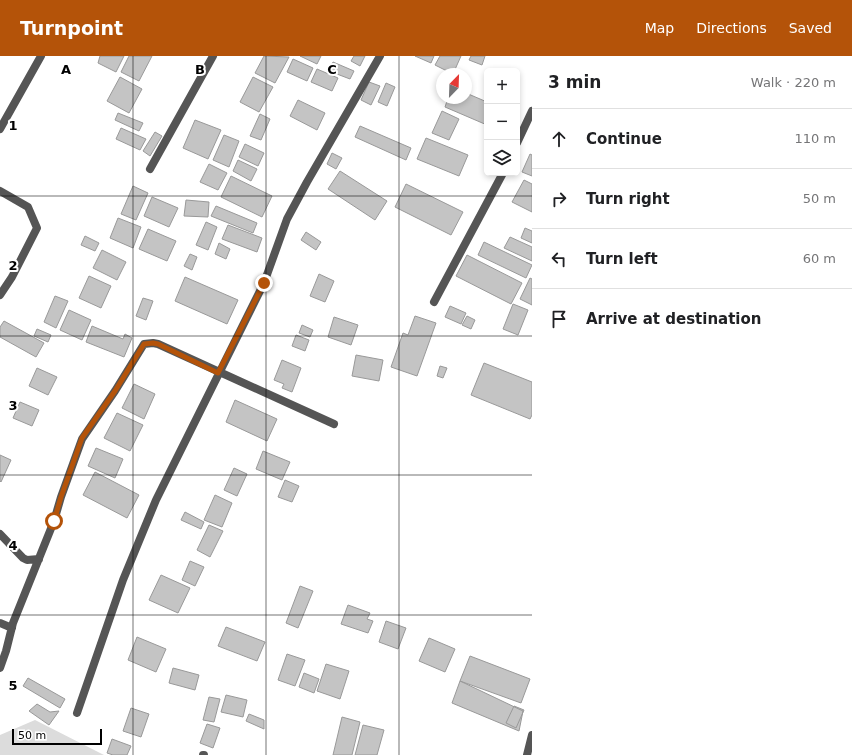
<!DOCTYPE html>
<meta charset="utf-8">
<style>
:root{--surface:#fff;--page:#f2f2f2;--text:#202124;--muted:#757577;--line:#e0e0e0;--accent:#b45309}
body{margin:0;font-family:"DejaVu Sans",sans-serif;background:var(--page);color:var(--text)}
.controls{position:absolute;right:12px;top:12px;display:grid;overflow:hidden;border-radius:6px;box-shadow:0 2px 6px #0003}
.controls button{width:36px;height:36px;display:grid;place-items:center;padding:0;border:0;border-bottom:1px solid var(--line);background:var(--surface);color:var(--text);font:20px sans-serif}
.compass{position:absolute;left:436px;top:12px;width:36px;height:36px;border-radius:50%;background:var(--surface);box-shadow:0 2px 6px #0003;rotate:23deg}
.scale{position:absolute;left:12px;bottom:10px;width:90px;box-sizing:border-box;padding-left:4px;border:2px solid #000;border-top:0;font-size:11px;line-height:14px;white-space:nowrap;color:#000;-webkit-text-stroke:3px #fff;paint-order:stroke}
.stop{position:absolute;width:12px;height:12px;margin:-9px;border:3px solid #b45309;border-radius:50%;background:#fff}
.stop.end{background:#b45309;border-color:#fff;box-shadow:0 1px 4px #0008}
.list{margin:0;padding:0;list-style:none}
h2{display:flex;justify-content:space-between;align-items:center;height:52px;margin:0;padding:0 16px;font-size:17px}
h2 small{font-size:13px;font-weight:400;color:var(--muted)}
.list li{display:grid;grid-template-columns:26px 1fr auto;gap:12px;align-items:center;box-sizing:border-box;height:60px;padding:0 16px;border-top:1px solid var(--line)}
.list b{display:block;font-size:15px;white-space:nowrap}
.list em{font-size:13px;font-style:normal;color:var(--muted)}
.icon{flex:none;width:22px;height:22px;fill:none;stroke:currentColor;stroke-width:2;stroke-linecap:round;stroke-linejoin:round}
.map{position:relative;flex:none;width:532px;height:699px;overflow:hidden}
header{display:flex;align-items:center;gap:24px;box-sizing:border-box;height:56px;padding:0 20px;background:var(--accent);color:#fff}
header strong{font-size:19px}
nav{display:flex;gap:22px;margin-inline-start:auto;font-size:14px}
main{display:flex}
aside{flex:1;background:var(--surface)}
.map>svg:first-child{display:block}
.green{fill:#dcdcdc}
.building{fill:#c4c4c4;stroke:#999}
.lines{fill:none;stroke-linecap:round;stroke-linejoin:round}
.minor{stroke:#555;stroke-width:8}
.route{stroke:#b45309;stroke-width:5}
.grid{fill:none;stroke:#000;stroke-width:1;stroke-opacity:0.55}
.grid-label{font-size:13px;text-anchor:middle;font-weight:bold;fill:#000;stroke:#fff;stroke-width:4;stroke-linejoin:round;paint-order:stroke}
</style>
<header>
<strong>Turnpoint</strong>
<nav><a>Map</a><a>Directions</a><a>Saved</a></nav>
</header>
<main>
<div class="map">
<svg width="532" height="699" viewBox="0 0 532 699">
<rect width="100%" height="100%" fill="#fff"/>
<path class="green" d="M35,664L104,699H0V679Z"/>
<path class="building" d="M100,0H124L116,16L98,7Z
M129,0H152L139,25L121,16Z
M264,0L289,1L275,27L255,17Z
M300,0H321L317,8Z
M354,0H365L360,10L351,5Z
M415,0H434L431,7Z
M440,0H461L453,18L435,9Z
M471,0H485L482,9L469,4Z
M293,3L313,12L307,25L287,16Z
M333,6L354,15L350,23L329,15Z
M317,13L338,22L332,35L311,26Z
M120,21L142,33L129,57L107,45Z
M253,21L273,31L259,56L240,46Z
M369,26L380,30L371,49L361,44Z
M386,27L395,31L387,50L378,46Z
M466,37L487,46V69L445,51L448,42H466Z
M298,44L325,57L317,74L290,60Z
M442,55L459,63L449,84L432,77Z
M118,57L143,67L139,75L115,64Z
M260,58L270,63L261,84L250,80Z
M195,64L221,74L208,103L183,92Z
M360,70L411,92L406,104L355,81Z
M121,72L146,83L140,94L116,83Z
M155,76L162,80L150,100L143,95Z
M224,79L239,85L229,111L213,104Z
M426,82L468,99L459,120L417,103Z
M245,88L264,97L258,110L239,101Z
M332,97L342,102L336,113L327,108Z
M530,98L532,99V120L522,116Z
M238,104L257,113L251,125L233,115Z
M209,108L227,117L218,134L200,126Z
M340,115L387,145L375,164L328,133Z
M231,120L272,140L262,161L221,141Z
M524,124L532,128V156L512,146Z
M406,128L463,156L451,179L395,151Z
M133,130L148,137L136,164L121,158Z
M152,141L178,152L169,171L144,160Z
M186,144L209,146L208,161L184,160Z
M216,150L257,167L253,177L211,160Z
M118,162L141,171L133,192L110,182Z
M206,166L217,171L208,194L196,189Z
M228,169L262,182L257,196L222,183Z
M525,172L532,175V187L521,182Z
M148,173L176,185L167,205L139,193Z
M306,176L321,186L316,194L301,184Z
M85,180L99,187L95,195L81,189Z
M510,181L532,191V205L504,192Z
M484,186L532,209L526,222L478,199Z
M219,187L230,193L226,203L215,198Z
M102,194L126,206L117,224L93,212Z
M190,198L197,201L192,214L184,210Z
M467,199L522,227L511,248L456,220Z
M319,218L334,225L325,246L310,240Z
M89,220L111,230L101,252L79,242Z
M185,221L238,244L227,268L175,245Z
M530,222L532,223V249L520,243Z
M55,240L68,245L56,272L44,266Z
M143,242L153,245L146,264L136,260Z
M513,248L528,254L518,279L503,273Z
M450,250L466,257L461,268L445,261Z
M69,254L91,264L82,284L60,274Z
M415,260L436,267L417,320L391,311L403,277L408,279Z
M467,260L475,264L471,273L462,269Z
M334,261L358,269L351,289L328,281Z
M4,265L44,287L36,301L0,281V271Z
M302,269L313,274L310,281L299,277Z
M92,270L123,283L125,278L132,282L124,301L86,286Z
M37,273L51,279L48,286L34,280Z
M296,279L309,284L305,295L292,290Z
M356,299L383,304L379,325L352,320Z
M282,304L301,312L292,336L282,332L284,328L274,324Z
M484,307L532,326V359L530,363L471,339Z
M440,310L447,312L443,322L437,320Z
M37,312L57,321L48,339L29,330Z
M134,328L155,338L144,363L122,352Z
M235,344L277,363L267,385L226,366Z
M20,346L39,354L32,370L13,362Z
M117,357L143,369L130,395L104,382Z
M96,392L123,403L115,422L88,410Z
M263,395L290,406L282,424L256,413Z
M0,399L11,404L1,426L0,425Z
M234,412L247,418L237,440L224,434Z
M95,416L139,439L127,462L83,439Z
M285,424L299,430L292,446L278,441Z
M215,439L232,447L222,471L204,464Z
M185,456L204,466L201,473L181,464Z
M209,469L223,475L210,501L197,494Z
M190,505L204,511L195,530L182,524Z
M161,519L190,532L178,557L149,544Z
M300,530L313,535L298,572L286,567Z
M348,549L370,557L367,563L373,565L368,577L341,568Z
M386,565L406,572L398,593L379,586Z
M226,571L265,586L257,605L218,590Z
M137,581L166,593L156,616L128,604Z
M429,582L455,593L445,616L419,605Z
M287,598L305,604L295,630L278,624Z
M470,600L530,623L521,647L460,625Z
M326,608L349,615L340,643L317,635Z
M173,612L199,619L195,634L169,627Z
M304,617L319,623L314,637L299,631Z
M28,622L65,643L60,652L23,630Z
M460,625L523,655L519,675L452,647Z
M226,639L247,644L243,661L221,656Z
M209,641L220,643L214,666L203,664Z
M37,648L50,656L59,655L49,669L29,655Z
M514,650L524,654L516,672L506,667Z
M131,652L149,658L141,681L123,675Z
M249,658L264,664V673L246,665Z
M342,661L360,666L352,699H333Z
M207,668L220,672L213,692L200,687Z
M363,669L384,674L377,699H355Z
M112,683L131,690L127,699H113L107,697Z"/>
<g class="lines">
<path class="minor" d="M0,73L41,0
M517,87L532,55
M150,113L213,0
M0,135L28,151L37,172L12,221L0,239
M434,246L503,117
M0,478L23,502L27,504L39,503
M0,567L12,572
M0,612L6,595L13,567L54,465L61,441L82,383L115,335L144,288L153,287L158,288L334,368
M77,657L123,524L156,444L264,227L287,163L307,126L380,0
M203,699H204
M527,699L532,679"/>
</g>
<g class="lines">
<path class="route" d="M54,465L61,441L82,382L115,335L144,288L153,287L158,288L218,317L264,227"/>
</g>
<path class="grid" d="M133,0V699M266,0V699M399,0V699M0,140H532M0,280H532M0,419H532M0,559H532"/>
<g class="grid-label">
<text x="66" y="18">A</text>
<text x="200" y="18">B</text>
<text x="332" y="18">C</text>
<text x="13" y="74">1</text>
<text x="13" y="214">2</text>
<text x="13" y="354">3</text>
<text x="13" y="494">4</text>
<text x="13" y="634">5</text>
</g>
</svg>
<div class="controls">
<button>+</button>
<button>−</button>
<button><svg class="icon" aria-label="layers" viewBox="0 0 24 24"><path d="M12 4l9 5-9 5-9-5zM3 14l9 5 9-5"/></svg></button>
</div>
<svg class="compass" viewBox="-18 -18 36 36"><path d="M0-13l5 13h-10z" fill="#e53935"/><path d="M0 13l5-13h-10z" fill="#757577"/></svg>
<div class="scale">50 m</div>
<div class="stop" style="left:54px;top:465px"></div>
<div class="stop end" style="left:264px;top:227px"></div>
</div>
<aside>
<h2>3 min<small>Walk · 220 m</small></h2>
<ul class="list">
<li><svg class="icon" aria-label="ahead" viewBox="0 0 24 24"><path d="M12 20V5M6 11l6-6 6 6"/></svg><div><b>Continue</b></div><em>110 m</em></li>
<li><svg class="icon" aria-label="right" viewBox="0 0 24 24"><path d="M7 20v-9h11M14 6l5 5-5 5"/></svg><div><b>Turn right</b></div><em>50 m</em></li>
<li><svg class="icon" aria-label="left" viewBox="0 0 24 24"><path d="M17 20v-9H6M10 6l-5 5 5 5"/></svg><div><b>Turn left</b></div><em>60 m</em></li>
<li><svg class="icon" aria-label="arrive" viewBox="0 0 24 24"><path d="M6 21V4h12l-3 4 3 4H6"/></svg><div><b>Arrive at destination</b></div></li>
</ul>
</aside>
</main>
